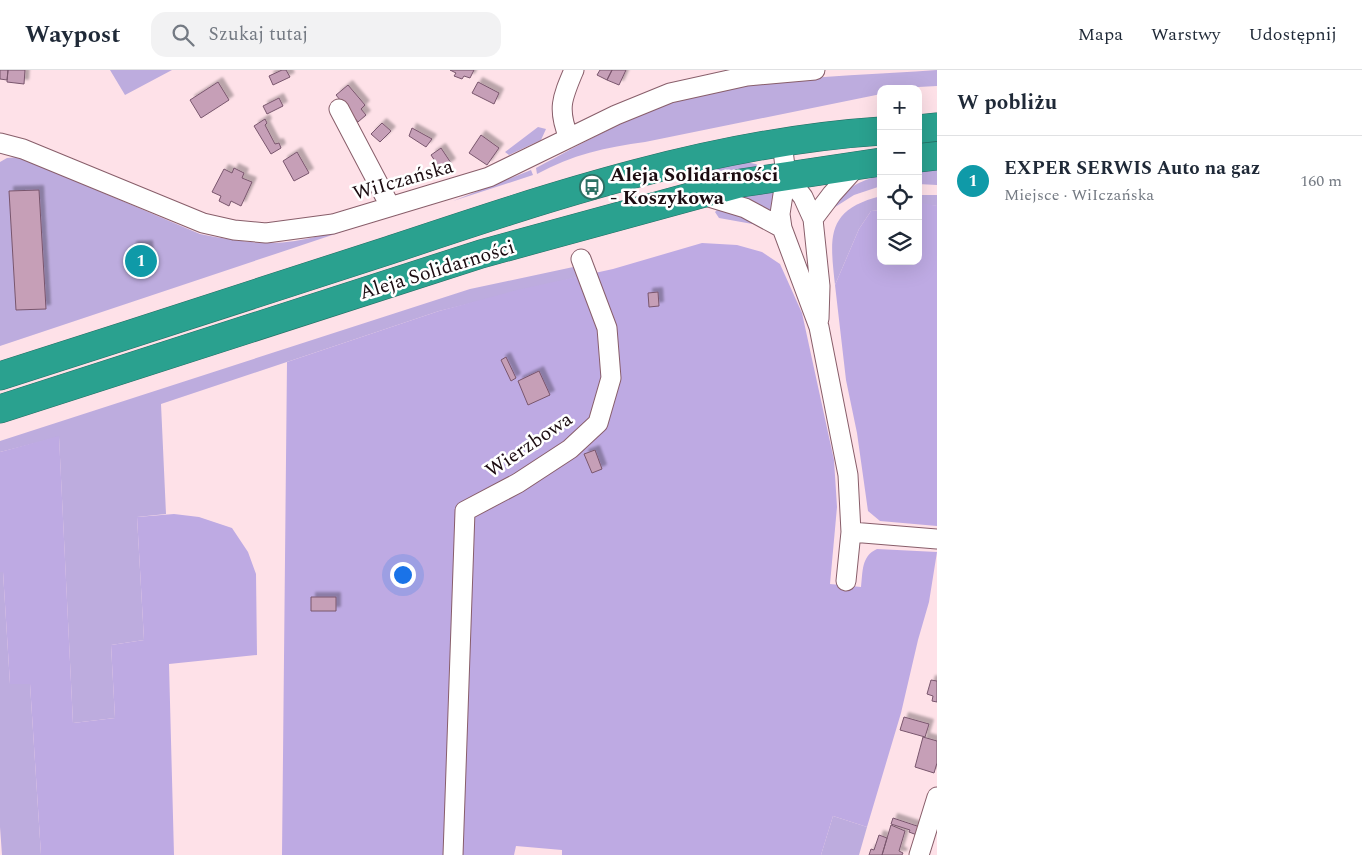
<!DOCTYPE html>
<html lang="pl">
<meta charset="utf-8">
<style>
:root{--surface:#fff;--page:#f2f2f3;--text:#1f2937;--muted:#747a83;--line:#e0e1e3;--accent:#2c7165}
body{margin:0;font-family:Spectral,serif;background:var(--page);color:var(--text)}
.controls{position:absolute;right:15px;top:15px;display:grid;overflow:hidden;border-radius:10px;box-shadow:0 5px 20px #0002}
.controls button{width:45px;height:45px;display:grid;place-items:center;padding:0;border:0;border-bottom:1px solid var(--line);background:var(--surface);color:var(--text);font:25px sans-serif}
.you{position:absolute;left:402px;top:504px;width:18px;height:18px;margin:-12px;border:4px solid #fff;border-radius:50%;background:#1a73e8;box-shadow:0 0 0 8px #1a73e833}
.badge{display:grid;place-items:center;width:32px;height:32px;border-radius:50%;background:var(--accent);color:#fff;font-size:16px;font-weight:700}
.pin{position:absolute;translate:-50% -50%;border:2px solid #fff;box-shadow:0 1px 5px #0006}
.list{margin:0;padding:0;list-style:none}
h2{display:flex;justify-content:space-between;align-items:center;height:65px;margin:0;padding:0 20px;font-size:21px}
h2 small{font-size:16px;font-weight:400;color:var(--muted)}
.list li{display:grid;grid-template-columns:32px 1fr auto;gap:15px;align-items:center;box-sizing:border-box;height:90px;padding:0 20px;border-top:1px solid var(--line)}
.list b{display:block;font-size:19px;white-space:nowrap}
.list p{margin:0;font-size:16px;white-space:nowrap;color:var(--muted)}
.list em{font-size:16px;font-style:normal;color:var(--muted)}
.icon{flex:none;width:28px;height:28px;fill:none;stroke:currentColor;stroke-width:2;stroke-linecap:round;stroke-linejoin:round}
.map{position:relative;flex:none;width:937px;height:785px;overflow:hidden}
header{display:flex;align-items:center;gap:30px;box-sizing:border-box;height:70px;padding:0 25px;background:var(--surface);border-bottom:1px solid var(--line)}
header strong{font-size:24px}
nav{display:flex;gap:28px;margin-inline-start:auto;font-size:18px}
.search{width:350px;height:45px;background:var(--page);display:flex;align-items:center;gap:12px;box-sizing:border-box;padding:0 18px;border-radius:15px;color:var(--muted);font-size:19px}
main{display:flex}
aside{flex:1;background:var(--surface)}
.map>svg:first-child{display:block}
.green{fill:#bdacde}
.forest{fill:#beaae3}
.building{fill:#c69fb7;stroke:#79566d;filter:url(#shadow)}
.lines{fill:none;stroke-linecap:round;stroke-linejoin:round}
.minor-casing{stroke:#885e6a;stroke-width:21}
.highway-casing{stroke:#256d63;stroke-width:29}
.minor{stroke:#fff;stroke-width:19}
.highway{stroke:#2aa18f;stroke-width:28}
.labels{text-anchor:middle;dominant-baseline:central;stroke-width:5;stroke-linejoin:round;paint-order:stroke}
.poi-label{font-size:20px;font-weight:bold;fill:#1c0c11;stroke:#fff;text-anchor:start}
.street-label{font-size:20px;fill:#1c0c11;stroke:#fff}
</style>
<header>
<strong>Waypost</strong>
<div class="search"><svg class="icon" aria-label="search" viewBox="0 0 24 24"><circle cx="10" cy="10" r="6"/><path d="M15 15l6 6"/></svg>Szukaj tutaj</div>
<nav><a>Mapa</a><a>Warstwy</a><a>Udostępnij</a></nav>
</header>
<main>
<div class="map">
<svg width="937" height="785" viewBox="0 0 937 785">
<defs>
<filter id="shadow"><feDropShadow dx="4.5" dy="-4.5" stdDeviation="1" flood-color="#0004"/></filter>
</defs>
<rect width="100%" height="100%" fill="#fee1e8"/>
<path class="green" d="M110,0H172L125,25Z
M937,0V16L881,19V24L645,72C607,77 571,85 537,104L536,98C585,72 633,44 688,28C766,6 856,6 937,0Z
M538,57L546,59L541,70L509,85L505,82Z
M19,87L200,164C231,170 263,176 295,171C327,166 360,154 392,145L0,276V92L7,88Z
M745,92L756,94L760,97L709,110L706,98Z
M937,98V115L918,114V99Z
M531,100L533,105L453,131Z
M881,105V116L854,125L832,139C842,119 860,111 881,105Z
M775,119L774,147L729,127Z
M918,125H937V136L918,134Z
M881,126V140L871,141L859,159L835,215C830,168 825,140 881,126Z
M717,140L735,143L758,155L719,148L715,142Z
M578,196L582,206L439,241L161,334L166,444L137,447L144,570L111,575L115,648L73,653L59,367L0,382V371L470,219Z
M0,502H3L10,614H30L41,785H2L0,757Z
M833,746L867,757L859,785H821Z"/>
<path class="forest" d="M923,133L937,136V456L880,451L868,441L857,363L846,310L835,215L859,159L871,141L881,140V191H918V134Z
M702,173L737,175L762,182L780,194L802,243L834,390L837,437L830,514L861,517C863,502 861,486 877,479L937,482L929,532L918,570L901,643L867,757L833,746L821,785H562V780L516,776L514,785H282L287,292L439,241L517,220L613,199Z
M59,366L73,653L115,648L111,575L144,570L137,447L174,444L199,447L232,458L248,482L256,504L257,585L169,594L174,785H41L30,614H10L3,502H0V382Z"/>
<path class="building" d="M0,0H8L7,10L0,9Z
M8,0H25L24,14L7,12Z
M282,0H286L290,7L273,15L269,6Z
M450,0H474L470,8L464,6L462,9L454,6L456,3Z
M600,0H612L607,10L597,5Z
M612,0H626L619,15L607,10Z
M218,12L229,30L201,48L190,30Z
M478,12L499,23L494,34L472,23Z
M348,15L365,35L361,39L366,45L358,52L336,25Z
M279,28L283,36L267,44L263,36Z
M265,49L267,53L265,55L275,74L279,73L281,78L271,84L254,56Z
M382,53L391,61L380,72L371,64Z
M412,58L432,69L426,77L409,66Z
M481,65L499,78L487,95L469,83Z
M441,78L451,93L441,100L431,85Z
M297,82L309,103L294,111L283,91Z
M234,98L244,103L242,108L252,112L241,136L231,131L229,136L219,131L221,126L212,122L224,99L232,103Z
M39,120L46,239L16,240L9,121Z
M148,175L150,206L134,207L132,176Z
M658,222L659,236L649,237L648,223Z
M506,287L516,308L511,311L501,290Z
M539,301L550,325L528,335L518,311Z
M595,380L602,399L592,403L584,384Z
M311,527H336V541H311Z
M931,610L937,611V632L932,631L933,626L927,624Z
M904,647L929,654L925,667L900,660Z
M923,667L937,671V693L934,703L915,697Z
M893,748L920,757L917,765L909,762L910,760L891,754Z
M891,755L905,761L899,781L903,783L902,785H882Z
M879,765L887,768L882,785H869L871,779L874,780Z"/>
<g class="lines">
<defs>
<path id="minor" d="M339,39L390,136
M569,68C557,39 562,28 574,0
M782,72L786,105L780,144L782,158L819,257L848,405L851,462L937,469
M0,73L23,79L203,153L234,160L266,163L333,154L489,107L616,45L670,23L747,6L815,0
M786,105L803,127L813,149L820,216L819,249
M702,125L745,138L782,158
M813,149L832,124L859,94
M846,511L851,462
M453,785L465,441L518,413L570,379L598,353L611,308L607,258L581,189
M919,785L937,727"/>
<path id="highway" d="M918,59L937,57
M918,88L937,86
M0,306C130,264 260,223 390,180C549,127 712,72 881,61
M0,339L481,184L741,113L881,92"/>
</defs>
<use href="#minor" class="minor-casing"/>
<use href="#highway" class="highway-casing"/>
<use href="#minor" class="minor"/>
<use href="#highway" class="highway"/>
</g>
<defs>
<symbol id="bus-ring" viewBox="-11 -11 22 22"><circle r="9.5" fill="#fff" stroke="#2c7165" stroke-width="1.5"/><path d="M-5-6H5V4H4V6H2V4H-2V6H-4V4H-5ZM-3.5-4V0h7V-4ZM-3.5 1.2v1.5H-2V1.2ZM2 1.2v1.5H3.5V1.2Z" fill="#2c7165"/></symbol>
</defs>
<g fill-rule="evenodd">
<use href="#bus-ring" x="578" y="103" width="28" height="28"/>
</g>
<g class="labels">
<g class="poi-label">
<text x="610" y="105">Aleja Solidarności<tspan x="610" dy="23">- Koszykowa</tspan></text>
</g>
<g class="street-label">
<text transform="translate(403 110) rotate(-16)">WiIczańska</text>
<text transform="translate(437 200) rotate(-17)">Aleja Solidarności</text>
<text transform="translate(529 375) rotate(-34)">Wierzbowa</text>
</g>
</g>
</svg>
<div class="controls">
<button>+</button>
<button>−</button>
<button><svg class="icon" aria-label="locate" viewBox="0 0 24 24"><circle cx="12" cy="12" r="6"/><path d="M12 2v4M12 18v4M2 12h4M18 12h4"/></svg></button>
<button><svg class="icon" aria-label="layers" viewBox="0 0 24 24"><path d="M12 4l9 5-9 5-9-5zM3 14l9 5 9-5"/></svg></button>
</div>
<div class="you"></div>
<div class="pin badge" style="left:141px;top:191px;background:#0f9aa8">1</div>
</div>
<aside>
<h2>W pobliżu<small></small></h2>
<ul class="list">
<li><span class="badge" style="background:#0f9aa8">1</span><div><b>EXPER SERWIS Auto na gaz</b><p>Miejsce · WiIczańska</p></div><em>160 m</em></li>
</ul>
</aside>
</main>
